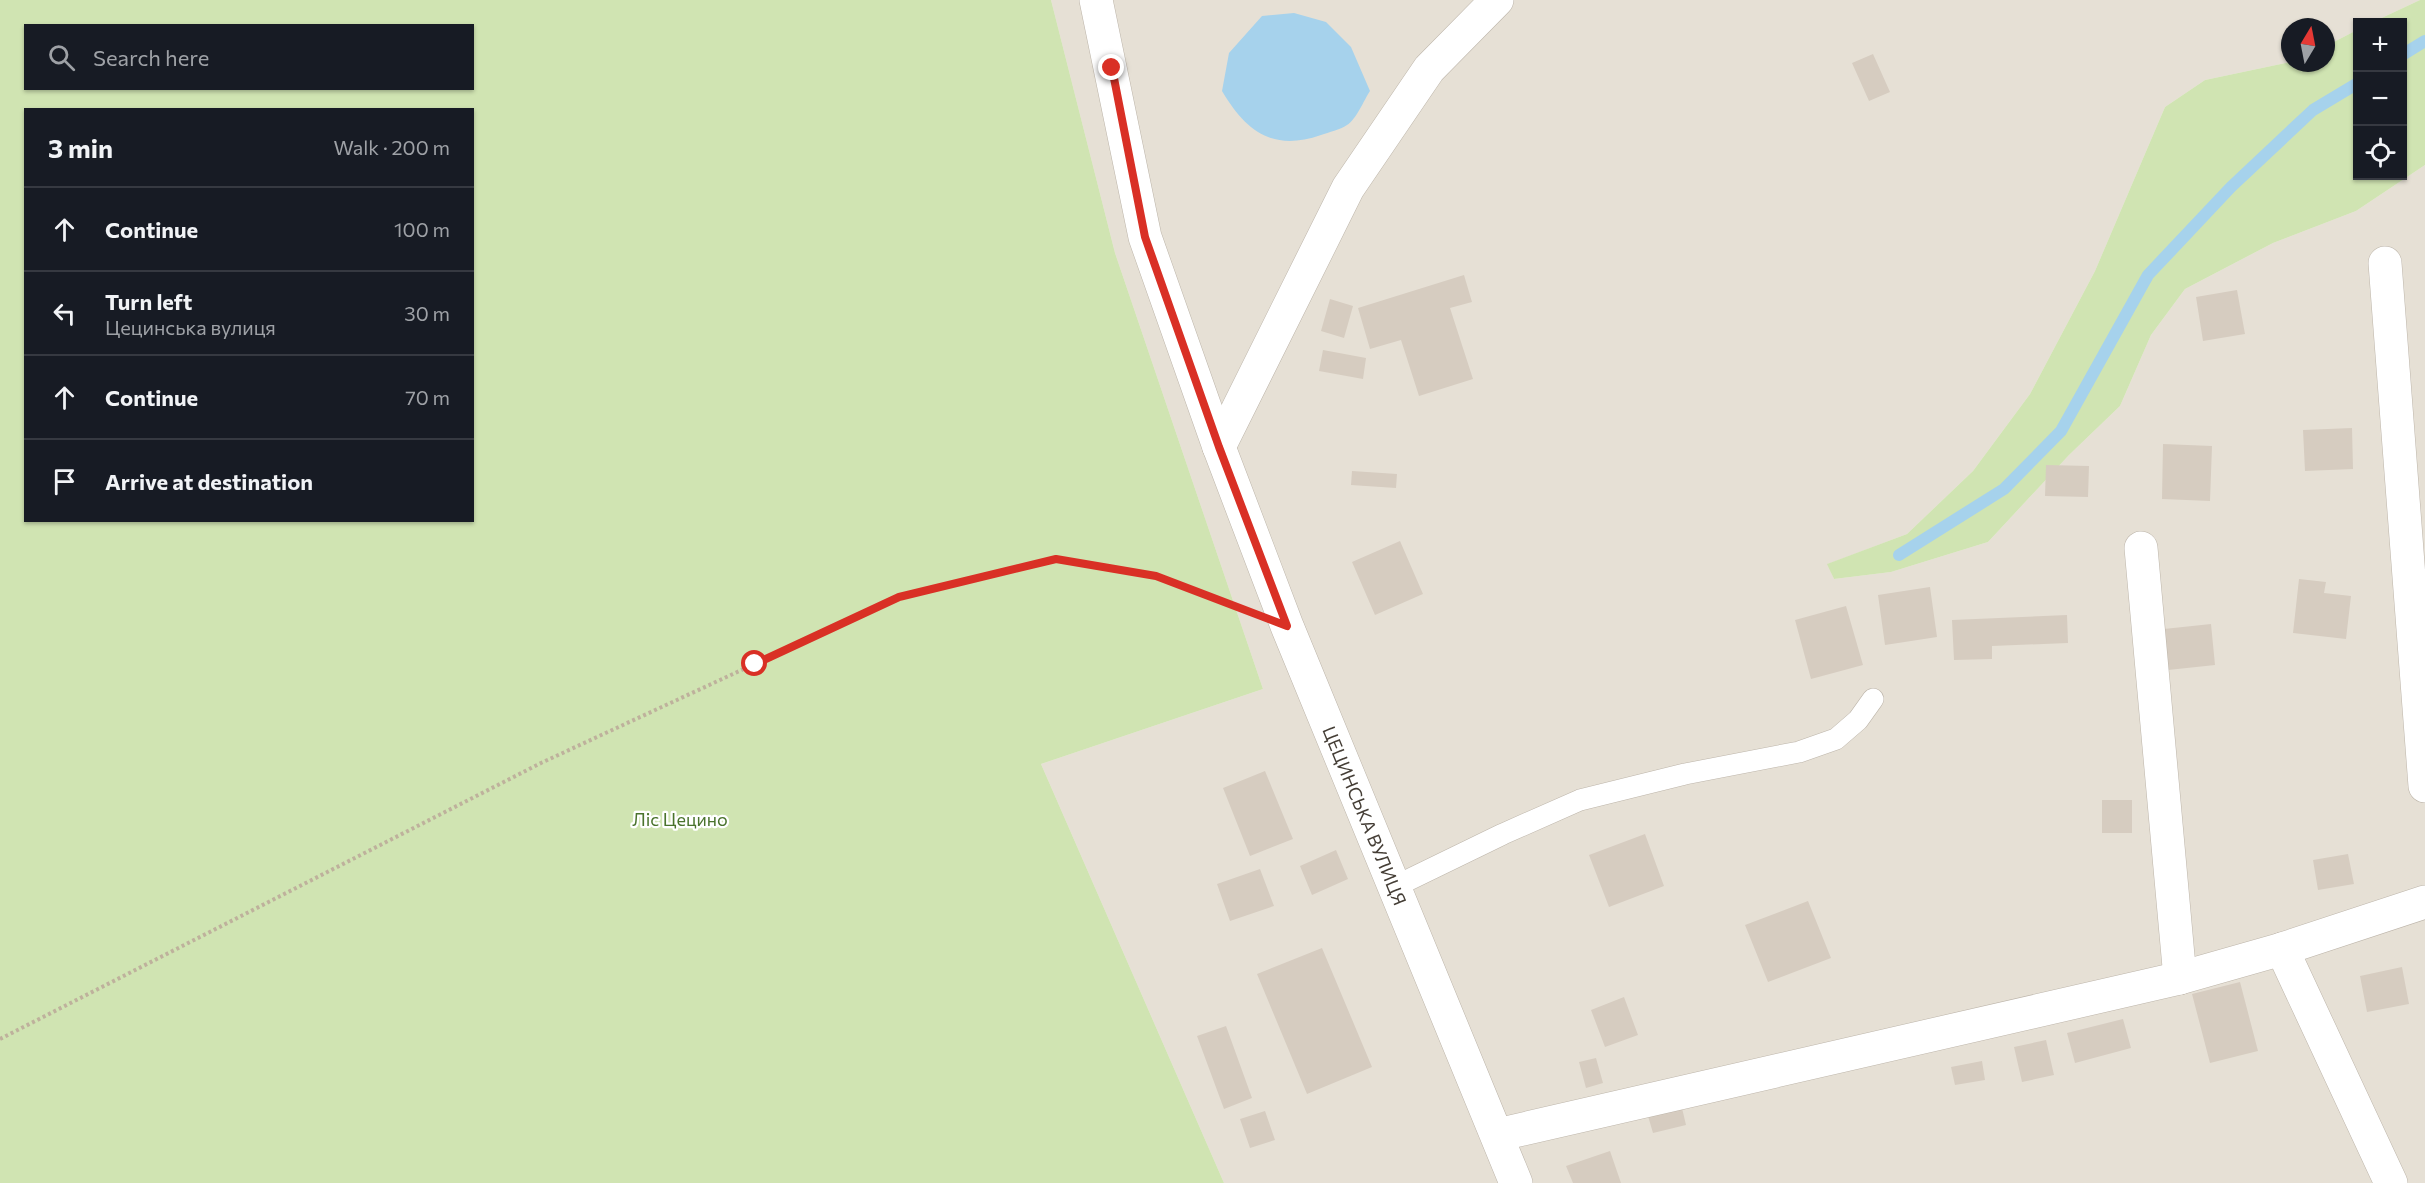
<!DOCTYPE html>
<meta charset="utf-8">
<style>
:root{--surface:#171b24;--page:#242831;--text:#f1f3f6;--muted:#9ea1a6;--line:#363941}
body{margin:0;font-family:Commissioner,sans-serif;background:var(--page);color:var(--text)}
.controls{position:absolute;right:18px;top:18px;display:grid;overflow:hidden;border-radius:0px;box-shadow:0 2px 4px #0004}
.controls button{width:54px;height:54px;display:grid;place-items:center;padding:0;border:0;border-bottom:2px solid var(--line);background:var(--surface);color:var(--text);font:30px sans-serif}
.compass{position:absolute;left:2281px;top:18px;width:54px;height:54px;border-radius:50%;background:var(--surface);box-shadow:0 2px 4px #0004;rotate:10deg}
.stop{position:absolute;width:18px;height:18px;margin:-14px;border:4px solid #d93025;border-radius:50%;background:#fff}
.stop.end{background:#d93025;border-color:#fff;box-shadow:0 2px 6px #0008}
.list{margin:0;padding:0;list-style:none}
h2{display:flex;justify-content:space-between;align-items:center;height:78px;margin:0;padding:0 24px;font-size:26px}
h2 small{font-size:20px;font-weight:400;color:var(--muted)}
.list li{display:grid;grid-template-columns:39px 1fr auto;gap:18px;align-items:center;box-sizing:border-box;height:84px;padding:0 24px;border-top:2px solid var(--line)}
.list b{display:block;font-size:22px;white-space:nowrap}
.list p{margin:0;font-size:20px;white-space:nowrap;color:var(--muted)}
.list em{font-size:20px;font-style:normal;color:var(--muted)}
.icon{flex:none;width:33px;height:33px;fill:none;stroke:currentColor;stroke-width:2;stroke-linecap:round;stroke-linejoin:round}
.map{position:relative;flex:none;width:2425px;height:1183px;overflow:hidden}
.search{position:absolute;background:var(--surface);box-shadow:0 2px 4px #0004;left:24px;top:24px;width:450px;height:66px;display:flex;align-items:center;gap:15px;box-sizing:border-box;padding:0 21px;border-radius:0px;color:var(--muted);font-size:22px}
.panel{position:absolute;background:var(--surface);box-shadow:0 2px 4px #0004;left:24px;top:108px;width:450px;height:414px;border-radius:0px}
.map>svg:first-child{display:block}
.residential{fill:#e6e0d5}
.green{fill:#d0e4b2;fill-rule:evenodd}
.water{fill:#a6d2ec}
.lines{fill:none;stroke-linecap:round;stroke-linejoin:round}
.stream{stroke:#a6d2ec;stroke-width:12}
.building{fill:#d6ccc0}
.lane-casing{stroke:#bdb5aa;stroke-width:22}
.street-casing{stroke:#bdb5aa;stroke-width:34}
.path{stroke:#beb19c;stroke-width:4;stroke-dasharray:3 3;stroke-linecap:butt}
.lane{stroke:#fff;stroke-width:21}
.street{stroke:#fff;stroke-width:33}
.route{stroke:#d93025;stroke-width:8}
.labels{text-anchor:middle;dominant-baseline:central;stroke-width:4.5;stroke-linejoin:round;paint-order:stroke}
.street-label{font-size:18px;fill:#453e36;stroke:#fff}
.park-label{font-size:18px;fill:#4a732d;stroke:#fff}
</style>
<div class="map">
<svg width="2425" height="1183" viewBox="0 0 2425 1183">
<rect width="100%" height="100%" fill="#f2eee7"/>
<path class="residential" d="M1051,0H2420L2373,22H2358L2357,30L2326,46V27H2290V62L2205,80L2165,107L2095,271L2030,394L1973,471L1907,534L1828,564L1834,579L1891,572L1988,542L2069,455L2120,406L2151,335L2185,289L2273,243L2356,211L2425,165V1183H1224L1041,764L1263,689L1115,253Z"/>
<path class="green" d="M0,0H1051L1115,253L1263,689L1041,764L1224,1183H0ZM26,26H472V88H26ZM26,110H472V520H26Z
M2420,0H2425V165L2356,211L2273,243L2185,289L2151,335L2120,406L2069,455L1988,542L1891,572L1834,579L1827,564L1907,534L1973,471L2030,394L2095,271L2165,107L2205,80L2290,62L2326,63V46L2357,30L2358,176H2402V22H2373Z"/>
<path class="water" d="M1294,13L1326,22L1351,47L1370,91C1364,100 1356,120 1347,125C1340,130 1329,132 1321,135C1272,152 1246,131 1222,91L1229,53L1262,16Z"/>
<g class="lines">
<path class="stream" d="M2402,55L2425,41
M1899,555L2004,489L2061,431L2148,275L2231,187L2313,110L2358,83"/>
</g>
<path class="building" d="M1873,54L1890,92L1869,101L1852,63Z
M1464,275L1472,302L1450,308L1473,379L1419,396L1401,340L1370,349L1358,308Z
M2237,290L2245,334L2203,341L2196,297Z
M1330,299L1353,306L1344,338L1321,331Z
M1323,350L1366,358L1363,379L1319,371Z
M2352,428L2353,469L2305,471L2303,430Z
M2163,444L2212,446L2210,501L2162,499Z
M2046,465L2089,466L2088,497L2045,496Z
M1352,471L1397,474L1396,488L1351,485Z
M1400,541L1423,594L1375,615L1352,562Z
M2299,579L2326,582L2324,593L2351,596L2346,639L2293,633Z
M1930,587L1937,637L1885,645L1878,595Z
M1846,606L1863,665L1811,679L1795,620Z
M2067,615L2068,643L1992,646V659L1954,660L1952,620Z
M2211,624L2215,665L2168,670L2164,629Z
M1265,771L1293,839L1250,856L1223,788Z
M2102,800H2132V833H2102Z
M1645,834L1664,886L1609,907L1589,855Z
M1336,850L1348,879L1312,895L1300,866Z
M2348,854L2354,884L2318,890L2313,860Z
M1260,869L1274,906L1230,921L1217,884Z
M1808,901L1831,958L1768,982L1745,925Z
M1322,948L1372,1067L1307,1094L1257,974Z
M2402,967L2409,1004L2367,1012L2360,976Z
M2240,982L2258,1051L2210,1063L2192,994Z
M1624,997L1638,1035L1605,1047L1591,1010Z
M2123,1019L2131,1048L2075,1063L2067,1033Z
M1226,1026L1252,1098L1224,1109L1197,1036Z
M2046,1040L2054,1075L2022,1082L2014,1047Z
M1596,1058L1603,1083L1586,1088L1579,1062Z
M1982,1061L1985,1080L1955,1085L1951,1067Z
M1682,1108L1686,1125L1653,1133L1648,1116Z
M1265,1111L1275,1140L1250,1148L1240,1119Z
M1610,1151L1621,1183H1573L1566,1166Z"/>
<g class="lines">
<defs>
<path id="lane" d="M1394,887L1503,834L1580,800L1685,774L1799,752L1836,739L1858,720L1873,699"/>
<g id="street">
<path id="s1" d="M1096,0L1145,237L1219,447L1287,626L1516,1183"/>
<path d="M2385,263L2425,786"/>
<path d="M1219,447L1348,188L1429,69L1497,0"/>
<path d="M2141,548L2180,978"/>
<path d="M2282,949L2391,1183"/>
<path d="M1497,1135L2180,978L2282,949L2425,902"/>
</g>
</defs>
<use href="#lane" class="lane-casing"/>
<use href="#street" class="street-casing"/>
<path class="path" d="M0,1039L541,763L899,597L1056,559L1157,576L1242,608"/>
<use href="#lane" class="lane"/>
<use href="#street" class="street"/>
</g>
<g class="lines">
<path class="route" d="M755,664L899,597L1056,559L1156,576L1287,626L1219,447L1145,237L1112,68"/>
</g>
<g class="labels">
<g class="street-label">
<text stroke="none"><textPath href="#s1" startOffset="861">ЦЕЦИНСЬКА ВУЛИЦЯ</textPath></text>
</g>
<g class="park-label">
<text x="680" y="819">Ліс Цецино</text>
</g>
</g>
</svg>
<div class="controls">
<button>+</button>
<button>−</button>
<button><svg class="icon" aria-label="locate" viewBox="0 0 24 24"><circle cx="12" cy="12" r="6"/><path d="M12 2v4M12 18v4M2 12h4M18 12h4"/></svg></button>
</div>
<svg class="compass" viewBox="-18 -18 36 36"><path d="M0-13l5 13h-10z" fill="#e53935"/><path d="M0 13l5-13h-10z" fill="#9ea1a6"/></svg>
<div class="stop" style="left:755px;top:664px"></div>
<div class="stop end" style="left:1112px;top:68px"></div>
<div class="search"><svg class="icon" aria-label="search" viewBox="0 0 24 24"><circle cx="10" cy="10" r="6"/><path d="M15 15l6 6"/></svg>Search here</div>
<section class="panel">
<h2>3 min<small>Walk · 200 m</small></h2>
<ul class="list">
<li><svg class="icon" aria-label="ahead" viewBox="0 0 24 24"><path d="M12 20V5M6 11l6-6 6 6"/></svg><div><b>Continue</b></div><em>100 m</em></li>
<li><svg class="icon" aria-label="left" viewBox="0 0 24 24"><path d="M17 20v-9H6M10 6l-5 5 5 5"/></svg><div><b>Turn left</b><p>Цецинська вулиця</p></div><em>30 m</em></li>
<li><svg class="icon" aria-label="ahead" viewBox="0 0 24 24"><path d="M12 20V5M6 11l6-6 6 6"/></svg><div><b>Continue</b></div><em>70 m</em></li>
<li><svg class="icon" aria-label="arrive" viewBox="0 0 24 24"><path d="M6 21V4h12l-3 4 3 4H6"/></svg><div><b>Arrive at destination</b></div></li>
</ul>
</section>
</div>
